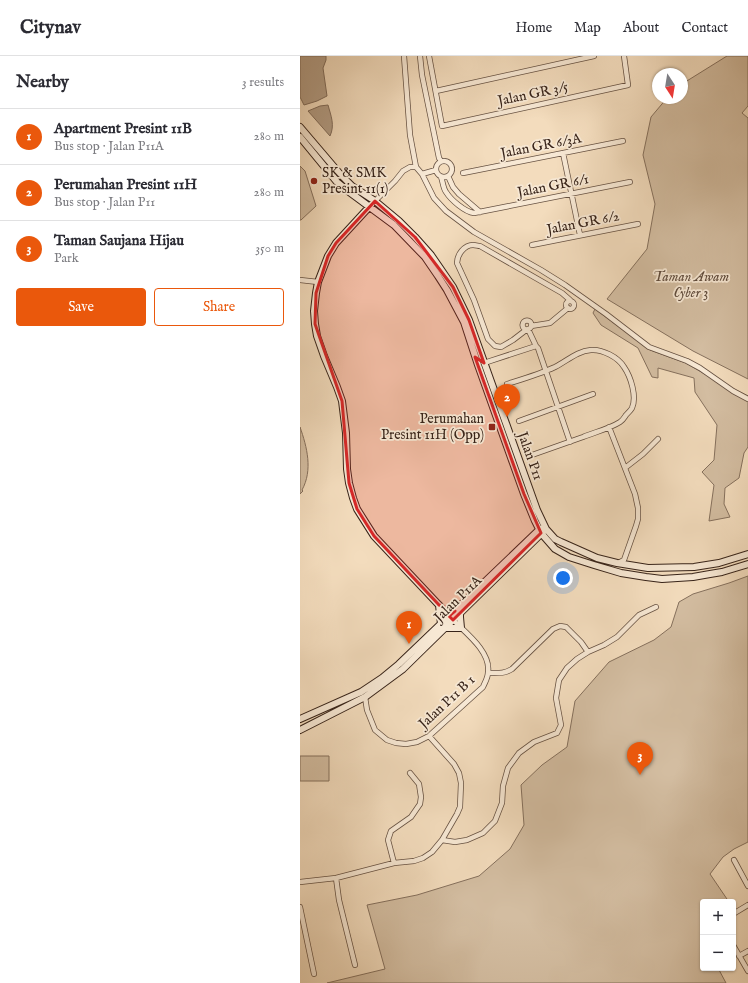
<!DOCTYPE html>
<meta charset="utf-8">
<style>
:root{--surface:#fff;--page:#f2f2f3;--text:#2b2b33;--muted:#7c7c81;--line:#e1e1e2;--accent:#ea580c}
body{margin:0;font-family:"IM FELL English",serif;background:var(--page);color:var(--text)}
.controls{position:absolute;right:12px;bottom:12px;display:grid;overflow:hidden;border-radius:4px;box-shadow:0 1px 3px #0004}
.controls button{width:36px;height:36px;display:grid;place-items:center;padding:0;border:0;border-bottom:1px solid var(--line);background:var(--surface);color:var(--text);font:20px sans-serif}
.compass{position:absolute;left:352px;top:12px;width:36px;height:36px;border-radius:50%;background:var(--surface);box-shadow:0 1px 3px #0004;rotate:168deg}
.you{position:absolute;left:263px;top:522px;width:14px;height:14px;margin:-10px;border:3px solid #fff;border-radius:50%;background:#1a73e8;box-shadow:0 0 0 6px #1a73e833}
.badge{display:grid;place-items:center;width:26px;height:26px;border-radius:50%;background:var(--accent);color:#fff;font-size:13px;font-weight:700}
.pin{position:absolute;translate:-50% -33px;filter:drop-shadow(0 1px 2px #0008)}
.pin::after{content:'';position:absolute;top:21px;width:14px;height:12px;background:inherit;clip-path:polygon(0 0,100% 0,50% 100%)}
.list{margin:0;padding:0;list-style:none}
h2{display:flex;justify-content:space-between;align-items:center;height:52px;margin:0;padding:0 16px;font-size:17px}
h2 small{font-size:13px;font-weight:400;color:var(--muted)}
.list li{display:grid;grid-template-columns:26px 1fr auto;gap:12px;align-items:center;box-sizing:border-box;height:56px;padding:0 16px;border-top:1px solid var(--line)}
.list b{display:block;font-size:15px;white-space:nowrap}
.list p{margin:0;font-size:13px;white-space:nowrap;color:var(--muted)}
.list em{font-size:13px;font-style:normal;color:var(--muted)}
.actions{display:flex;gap:8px;padding:12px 16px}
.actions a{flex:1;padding:9px 0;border:1px solid var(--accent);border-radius:4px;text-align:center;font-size:14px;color:var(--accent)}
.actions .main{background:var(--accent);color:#fff}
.map{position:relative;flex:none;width:448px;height:927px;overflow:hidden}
header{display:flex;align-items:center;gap:24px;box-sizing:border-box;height:56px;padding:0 20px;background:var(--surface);border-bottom:1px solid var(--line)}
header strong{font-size:19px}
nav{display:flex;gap:22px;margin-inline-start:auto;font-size:14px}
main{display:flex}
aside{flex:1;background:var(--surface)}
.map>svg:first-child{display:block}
.green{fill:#d3bda1;stroke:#85705d}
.water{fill:#b39d85;stroke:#816c5a}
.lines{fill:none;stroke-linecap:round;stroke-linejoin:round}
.street-casing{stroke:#665142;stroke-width:6}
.secondary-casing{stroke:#372319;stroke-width:8}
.street{stroke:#f7e8d4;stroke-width:4.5}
.secondary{stroke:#f7e8d4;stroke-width:6}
.marked{fill:#d62828;fill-opacity:0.2;stroke:#d62828;stroke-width:3;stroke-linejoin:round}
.poi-dot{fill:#8f2418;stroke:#f7e8d4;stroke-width:1.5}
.labels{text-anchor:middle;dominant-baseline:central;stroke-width:3.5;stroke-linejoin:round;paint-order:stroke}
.street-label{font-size:14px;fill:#372319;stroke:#f7e8d4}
.poi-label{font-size:14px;fill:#372319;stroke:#f7e8d4;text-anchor:start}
.park-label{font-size:14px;font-style:italic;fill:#5e4a3b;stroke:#f7e8d4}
</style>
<header>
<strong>Citynav</strong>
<nav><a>Home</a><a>Map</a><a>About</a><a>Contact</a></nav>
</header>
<main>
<aside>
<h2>Nearby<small>3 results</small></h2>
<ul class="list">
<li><span class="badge">1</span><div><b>Apartment Presint 11B</b><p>Bus stop · Jalan P11A</p></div><em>280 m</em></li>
<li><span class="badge">2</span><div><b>Perumahan Presint 11H</b><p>Bus stop · Jalan P11</p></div><em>280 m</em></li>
<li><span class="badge">3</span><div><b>Taman Saujana Hijau</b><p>Park</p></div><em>350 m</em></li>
</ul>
<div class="actions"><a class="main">Save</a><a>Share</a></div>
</aside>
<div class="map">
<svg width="448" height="927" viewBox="0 0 448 927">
<rect width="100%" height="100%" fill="#f3dcbd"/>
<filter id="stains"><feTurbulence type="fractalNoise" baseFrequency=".005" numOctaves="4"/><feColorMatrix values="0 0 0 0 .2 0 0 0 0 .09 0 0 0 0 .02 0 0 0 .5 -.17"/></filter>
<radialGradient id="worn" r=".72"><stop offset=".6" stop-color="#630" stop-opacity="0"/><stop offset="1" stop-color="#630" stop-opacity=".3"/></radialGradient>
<path class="green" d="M427,0H448V50L442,57L448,62V323L393,295L307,243L347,193L355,148L343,99L351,61L367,42H382V28Z
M0,110L5,115L16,150L1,164H0Z
M295,253L350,294L386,307L415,324L448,340V391L444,397L439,422L425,432L424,448L430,461L409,465L414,429L402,416L414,404L417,369L395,336L394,322L358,312V322L352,321L338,292L301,269L293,257Z
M0,371C7,391 13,414 2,434L3,435L0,438Z
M448,520V786L434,793L423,801L410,818L429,846H403V867L401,868V878L403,882V912H418L426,927H27L85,913L67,849L117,839L179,820L210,793L224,769L221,729L242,709L267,691L275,645L309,606L354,584L371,571L379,546L393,538L429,527Z
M0,700H29V725H0Z"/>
<path class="water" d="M0,0H26V4L23,12L27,40L17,45L4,49L0,41Z
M28,49C31,60 35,69 30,80L8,55L20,50Z"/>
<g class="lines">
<defs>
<path id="street" d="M104,0L110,79L116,111L122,118L134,142L146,155L174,176L241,214L265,229L306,258L349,291L387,305L400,312L433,335L448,343
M120,0L122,19L139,102L141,105
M129,0L142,70L328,29L324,0
M136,35L294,0
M263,97L280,179
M136 113a8 8 0 1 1 16 0a8 8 0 1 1-16 0Z
M163,117L323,85
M122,118L136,114
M148,120L153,131L159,138L180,156
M141,121C143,126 143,132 146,136C151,144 165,156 174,157L330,126
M75,145L95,125L103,115L110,111H116
M232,189L338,168
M0,224L18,226
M266 249a4 4 0 1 1 8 0a4 4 0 1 1-8 0Z
M222.5 269a4.5 4.5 0 1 1 9 0a4.5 4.5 0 1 1-9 0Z
M231,270L250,267L268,252
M228,273L236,290L238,292L270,386
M226,274L213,284L201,291L195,290L188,283L174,244L157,207C157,199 164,189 173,189C176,189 178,190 180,190L262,237L270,244V245
M184,307L236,290
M207,328C223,323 240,318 255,311C267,305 277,295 291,294C302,293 318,301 324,311C331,321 337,341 332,352C331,354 328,357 326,359C324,362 323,364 320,366C309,373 295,376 283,381C266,387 249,393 232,399
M219,365L293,338
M309,371L335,438L338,452V463L336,470L324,504L318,507
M325,412L343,398L358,383
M188,617C198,617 204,618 212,613L253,573L260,570L266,571L281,586L288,596
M65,641L67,654L75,674L87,684L96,687L106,688L117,686L129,680L183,631C185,626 188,622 188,616C191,596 166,577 153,564
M142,784L155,786L167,784L183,777L195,765L202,747L203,730L208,712L219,697L234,686L257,677L261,669L256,642L259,624L267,612L277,603L288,596L304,589L317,581L339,559L356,551
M434,804L448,830
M94,807L88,784L91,775L111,761L120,748L121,741L119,728L110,717
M36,822L39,844L55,909
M0,826L36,822L94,807L114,805L123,802L132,796L142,784L157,758L160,751L161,727L159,717L154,708L129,680
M0,851L14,918
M433,858L448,849
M433,889L448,915
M439,900L448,895"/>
<path id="secondary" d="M0,71L40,118L52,130L75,145L99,165L115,181L131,199L153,231L169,264L237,454L246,473L255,483L261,486L297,502L317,507L348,512L394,511L419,507L448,498
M0,81L37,126L48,135L94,169L125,201L138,220L147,234L164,266L178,309L224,438L235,465L241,477L255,493L269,501L294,509L321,517L346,521L362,523L393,521L410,518L422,516L448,508
M71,149L36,187L28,200L18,226L16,237L14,255L15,268L17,280L24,300L37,331L42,345L46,377L47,413L49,427L53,442L57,453L74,480L153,564
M139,549L141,568
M145,572H161L160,561V557
M0,663L61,636L82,622L99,608L240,473
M0,674L65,641L103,613L244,475"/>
</defs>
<use href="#street" class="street-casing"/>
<use href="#secondary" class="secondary-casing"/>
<use href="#street" class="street"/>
<use href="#secondary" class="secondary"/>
</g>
<path class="marked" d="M75,145L115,181L153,231L169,264L184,307L175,301L224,438L241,477L153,564L149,560L155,555L139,549L74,480L57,453L49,427L42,345L15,268L16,237L28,200L36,187Z"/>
<g class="poi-dot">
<circle cx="14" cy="125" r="4"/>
<rect x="188" y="367" width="8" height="8" rx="2"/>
</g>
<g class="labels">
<g class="street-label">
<text transform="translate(233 38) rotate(-12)">Jalan GR 3/5</text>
<text transform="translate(241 90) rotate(-11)">Jalan GR 6/3A</text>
<text transform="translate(253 130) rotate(-11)">Jalan GR 6/1</text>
<text transform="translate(283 167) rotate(-11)">Jalan GR 6/2</text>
<text transform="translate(230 400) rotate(70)">Jalan P11</text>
<text transform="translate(158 543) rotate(-44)">Jalan P11A</text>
<text transform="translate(147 646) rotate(-43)">Jalan P11 B 1</text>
</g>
<g class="poi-label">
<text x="22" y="117">SK &amp; SMK<tspan x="22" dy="16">Presint 11(1)</tspan></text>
<text x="184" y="363" text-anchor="end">Perumahan<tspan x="184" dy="16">Presint 11H (Opp)</tspan></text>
</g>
<g class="park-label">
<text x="391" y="221">Taman Awam<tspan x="391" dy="16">Cyber 3</tspan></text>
</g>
</g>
<rect width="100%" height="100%" filter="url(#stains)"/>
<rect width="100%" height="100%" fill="url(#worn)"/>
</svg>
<div class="controls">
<button>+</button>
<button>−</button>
</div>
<svg class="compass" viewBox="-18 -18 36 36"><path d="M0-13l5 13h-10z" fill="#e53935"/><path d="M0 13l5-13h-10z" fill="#7c7c81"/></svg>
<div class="you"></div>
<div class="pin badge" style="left:109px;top:588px">1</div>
<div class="pin badge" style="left:207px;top:361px">2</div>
<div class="pin badge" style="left:340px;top:719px">3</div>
</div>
</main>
